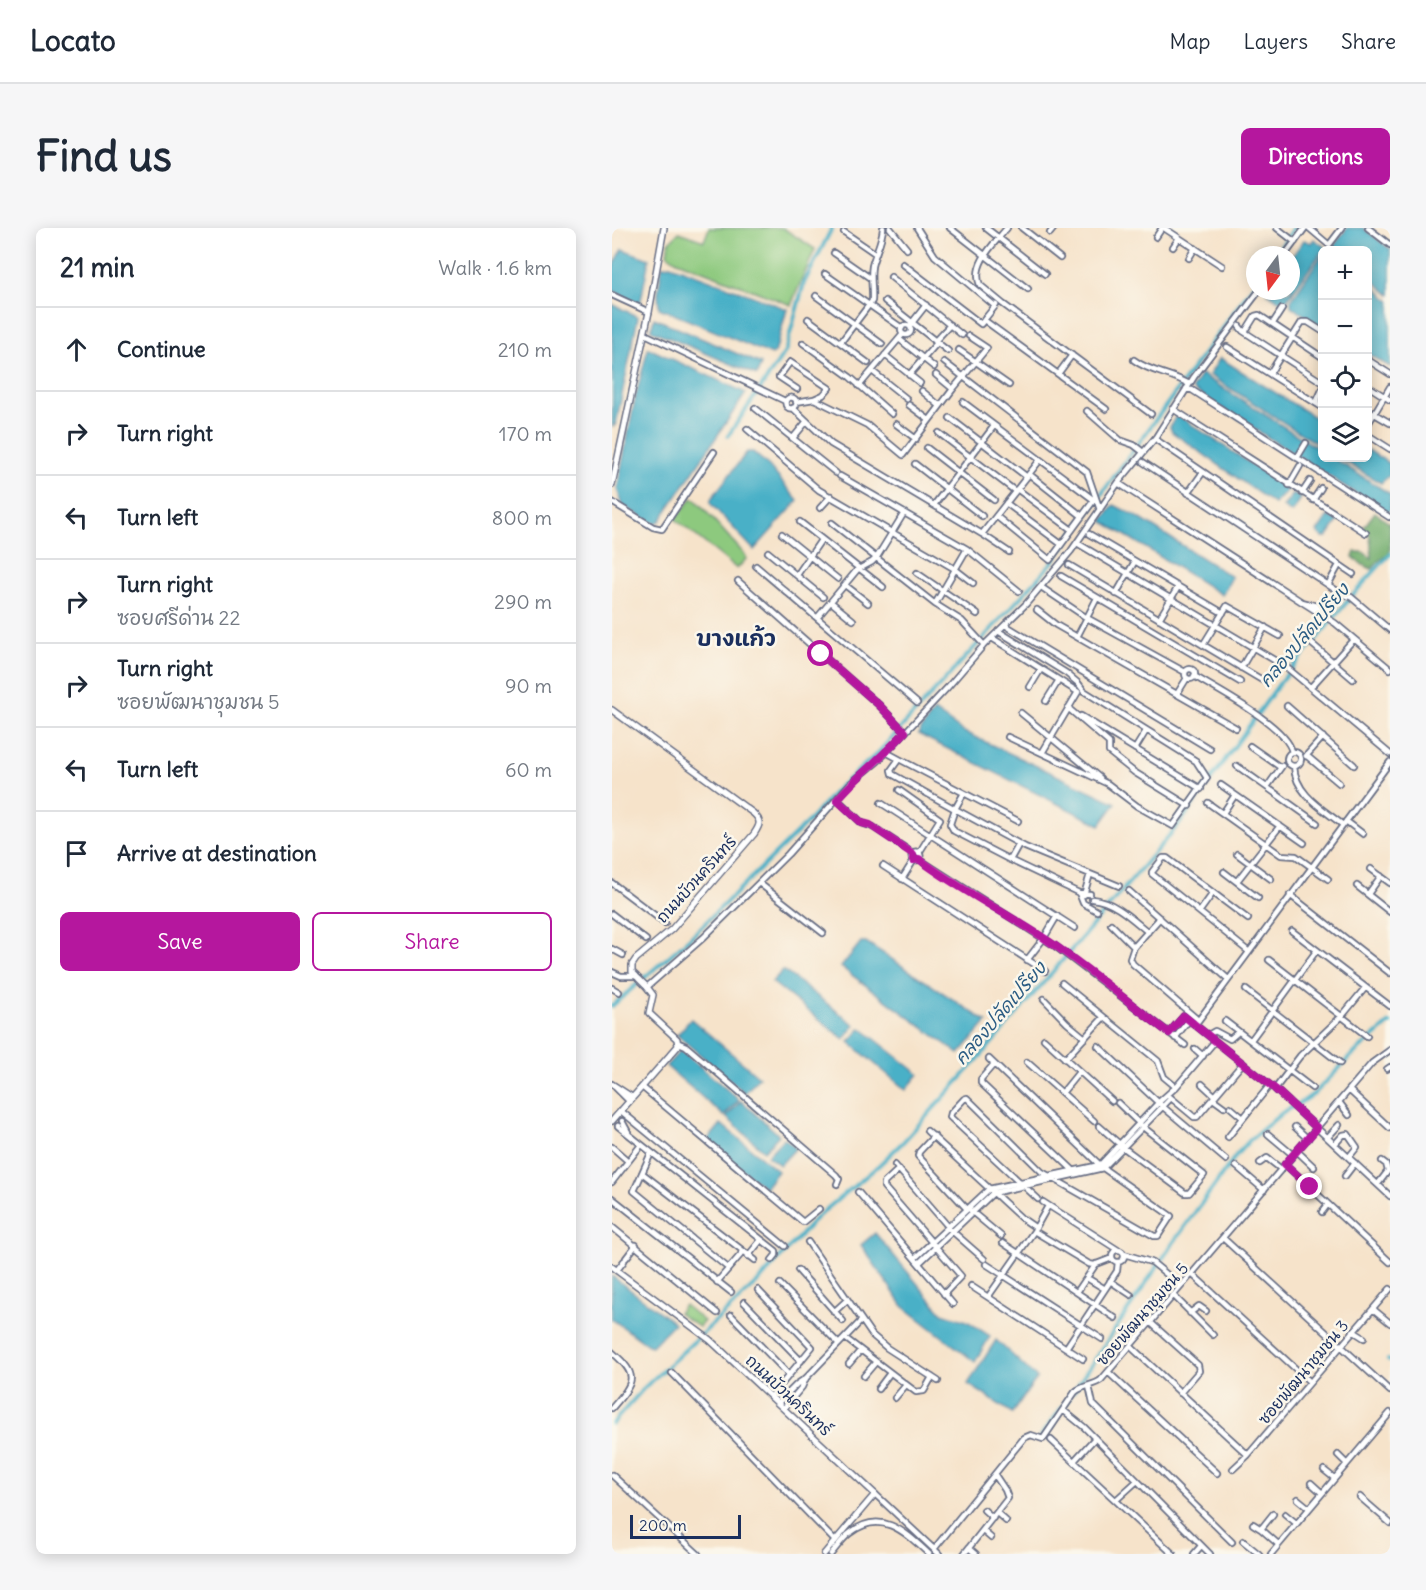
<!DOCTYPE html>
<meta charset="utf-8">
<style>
:root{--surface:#fff;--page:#f6f6f7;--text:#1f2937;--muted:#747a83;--line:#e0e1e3;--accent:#b5179e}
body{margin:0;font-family:Delius,"Playpen Sans Thai",sans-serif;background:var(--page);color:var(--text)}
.controls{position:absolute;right:18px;top:18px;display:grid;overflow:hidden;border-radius:9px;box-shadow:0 3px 15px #0003}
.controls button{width:54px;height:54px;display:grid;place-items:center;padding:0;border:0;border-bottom:2px solid var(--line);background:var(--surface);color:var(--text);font:30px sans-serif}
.compass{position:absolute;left:634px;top:18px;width:54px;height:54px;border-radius:50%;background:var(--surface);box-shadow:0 3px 15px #0003;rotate:195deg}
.scale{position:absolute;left:18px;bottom:15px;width:111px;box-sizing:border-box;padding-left:6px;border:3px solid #1b2f5e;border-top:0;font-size:16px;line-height:21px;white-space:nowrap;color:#1b2f5e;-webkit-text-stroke:4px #fbf7ec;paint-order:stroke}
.stop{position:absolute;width:18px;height:18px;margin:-14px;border:4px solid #b5179e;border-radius:50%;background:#fff}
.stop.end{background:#b5179e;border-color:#fff;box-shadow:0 2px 6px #0008}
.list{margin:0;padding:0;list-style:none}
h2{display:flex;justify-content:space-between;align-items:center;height:78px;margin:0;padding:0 24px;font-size:26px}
h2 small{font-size:20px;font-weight:400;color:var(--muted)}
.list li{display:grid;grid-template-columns:39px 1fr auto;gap:18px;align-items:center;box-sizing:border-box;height:84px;padding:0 24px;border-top:2px solid var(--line)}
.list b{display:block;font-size:22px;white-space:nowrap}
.list p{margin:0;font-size:20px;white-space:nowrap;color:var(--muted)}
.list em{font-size:20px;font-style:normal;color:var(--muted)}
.actions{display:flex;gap:12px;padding:18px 24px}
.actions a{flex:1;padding:14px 0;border:2px solid var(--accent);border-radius:9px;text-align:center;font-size:21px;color:var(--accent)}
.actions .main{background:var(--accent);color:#fff}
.icon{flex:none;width:33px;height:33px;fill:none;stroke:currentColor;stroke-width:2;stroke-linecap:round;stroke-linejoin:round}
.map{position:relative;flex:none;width:778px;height:1326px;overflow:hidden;border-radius:9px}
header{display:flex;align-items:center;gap:36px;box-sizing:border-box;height:84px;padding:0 30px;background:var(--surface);border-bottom:2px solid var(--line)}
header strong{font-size:28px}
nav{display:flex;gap:33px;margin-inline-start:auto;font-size:21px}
.intro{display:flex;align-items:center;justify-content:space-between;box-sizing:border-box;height:144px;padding:0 36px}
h1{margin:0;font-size:42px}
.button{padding:15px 27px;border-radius:9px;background:var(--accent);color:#fff;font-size:21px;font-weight:700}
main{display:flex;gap:36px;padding:0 36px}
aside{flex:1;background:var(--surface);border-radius:9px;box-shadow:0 3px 15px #0003}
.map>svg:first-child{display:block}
.green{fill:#8dc97e;stroke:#547c6e;stroke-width:1.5}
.forest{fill:#72ad6d;stroke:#466e66;stroke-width:1.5}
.water{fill:#48b0c7;stroke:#327092;stroke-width:1.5}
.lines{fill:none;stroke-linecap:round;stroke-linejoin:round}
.canal{stroke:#48b0c7;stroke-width:4}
.minor-tunnel{stroke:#cabfb4;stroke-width:4.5;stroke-dasharray:4.5 2;stroke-linecap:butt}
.minor-casing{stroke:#686e84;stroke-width:8}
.tertiary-casing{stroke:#686e84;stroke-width:8}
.minor{stroke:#fff;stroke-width:4.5}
.tertiary{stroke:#fff;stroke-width:5}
.route{stroke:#b5179e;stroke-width:8}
.labels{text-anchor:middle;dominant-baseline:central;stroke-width:5;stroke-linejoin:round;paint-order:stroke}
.street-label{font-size:16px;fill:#1b2f5e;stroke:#fbf7ec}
.water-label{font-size:18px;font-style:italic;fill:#2b5c83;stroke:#fbf7ec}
.district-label{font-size:22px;font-weight:bold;fill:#1b2f5e;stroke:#fbf7ec}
</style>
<header>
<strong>Locato</strong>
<nav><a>Map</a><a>Layers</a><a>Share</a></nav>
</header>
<div class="intro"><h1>Find us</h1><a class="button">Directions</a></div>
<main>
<aside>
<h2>21 min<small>Walk · 1.6 km</small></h2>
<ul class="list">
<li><svg class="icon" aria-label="ahead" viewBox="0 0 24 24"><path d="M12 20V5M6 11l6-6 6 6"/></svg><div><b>Continue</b></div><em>210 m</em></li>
<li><svg class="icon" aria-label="right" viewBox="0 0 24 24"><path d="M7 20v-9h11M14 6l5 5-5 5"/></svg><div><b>Turn right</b></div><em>170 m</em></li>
<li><svg class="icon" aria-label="left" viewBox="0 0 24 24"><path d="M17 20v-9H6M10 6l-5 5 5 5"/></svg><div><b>Turn left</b></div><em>800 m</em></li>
<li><svg class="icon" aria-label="right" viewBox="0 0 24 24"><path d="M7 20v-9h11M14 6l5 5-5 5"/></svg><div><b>Turn right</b><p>ซอยศรีด่าน 22</p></div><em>290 m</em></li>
<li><svg class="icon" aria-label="right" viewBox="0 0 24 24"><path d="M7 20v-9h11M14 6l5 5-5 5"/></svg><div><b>Turn right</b><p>ซอยพัฒนาชุมชน 5</p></div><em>90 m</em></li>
<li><svg class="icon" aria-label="left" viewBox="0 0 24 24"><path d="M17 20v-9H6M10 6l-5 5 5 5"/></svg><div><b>Turn left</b></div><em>60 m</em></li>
<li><svg class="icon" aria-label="arrive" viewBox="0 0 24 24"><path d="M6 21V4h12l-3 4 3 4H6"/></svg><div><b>Arrive at destination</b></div></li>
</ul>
<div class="actions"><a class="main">Save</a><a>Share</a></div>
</aside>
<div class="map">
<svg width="778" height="1326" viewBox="0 0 778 1326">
<rect width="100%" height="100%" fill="#fbf7ec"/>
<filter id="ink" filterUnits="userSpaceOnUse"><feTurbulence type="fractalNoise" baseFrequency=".0167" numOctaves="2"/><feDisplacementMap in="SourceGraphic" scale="12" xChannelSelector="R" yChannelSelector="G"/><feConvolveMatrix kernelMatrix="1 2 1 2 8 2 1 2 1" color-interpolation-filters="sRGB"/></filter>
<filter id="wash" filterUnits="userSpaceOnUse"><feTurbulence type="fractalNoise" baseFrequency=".008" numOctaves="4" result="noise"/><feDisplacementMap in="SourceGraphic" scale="24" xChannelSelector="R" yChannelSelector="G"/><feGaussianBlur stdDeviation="1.35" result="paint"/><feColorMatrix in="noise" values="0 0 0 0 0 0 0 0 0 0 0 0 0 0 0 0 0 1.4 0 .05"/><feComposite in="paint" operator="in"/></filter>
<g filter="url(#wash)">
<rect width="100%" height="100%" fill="#f6e3ca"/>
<path class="green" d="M97,0H171L203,21L179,77L65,33L55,26L57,14L67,4L92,13Z
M80,270L83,271L134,328V331L125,341L63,291Z
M72,1077L92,1093L87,1099L66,1085Z"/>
<path class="forest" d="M763,284L778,296V326L768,332L760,341L751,337L741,329L743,324H751L760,330L758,308L751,300Z"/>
<path class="water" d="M735,0H751L778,21V67L756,48V22H725L721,19Z
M702,11L713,19L672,76L655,65L679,63V30L692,12L699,15Z
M10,21L37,31L28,77L0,62V42Z
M710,27V99L679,78V72Z
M58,37L175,81L163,125L160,127L47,80L46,65L50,38Z
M756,53L778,73V139L756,126Z
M0,76L26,89L4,196L1,199Z
M42,90L149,136L145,147L39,102Z
M36,120L134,165L48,293L43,296L11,278L5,261L23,171Z
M608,130L710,194V219L597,147Z
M589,146L710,223V230H721L778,266V281L775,285L580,161Z
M564,188L568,189L675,260V263L662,276L560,204L558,199Z
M756,222L778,236V247L769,255L727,230H756Z
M135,224H141L157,238L186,273L142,322L99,276V271Z
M681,266L689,270L680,285L671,279Z
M502,277L524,288L620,349L610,367L490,293Z
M716,288L726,293L715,309H710L705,304Z
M322,483L352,504L504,575L488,597L306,506Z
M249,714H254L375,794L347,826L229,739Z
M171,742L243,797L232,811L160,754Z
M79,791L147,849L133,865L65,807Z
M249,800L307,846L294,862L237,814Z
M69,822L127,872L112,888L54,838Z
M129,873L167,907L152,923L114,889Z
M109,896L166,943L153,960L95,913Z
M172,910L184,920L168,937L155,928Z
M263,1005L330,1085L355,1093L378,1108L363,1134L291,1078L249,1017Z
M0,1048L62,1095L40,1118L36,1117L0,1091Z
M384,1112L425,1150L400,1185L356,1156Z"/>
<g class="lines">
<path class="canal" d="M663,27L682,0
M116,208L173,124L192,55L220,0
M0,778L78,710L201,589L223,563L266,525L438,337L643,55
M776,1132L778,1133
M461,1164L559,1018L625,926L638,912L670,885L693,872L703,865L739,828L778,795
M0,1196L32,1160L148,1052L205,989L265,939L291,914L361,837L568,595L667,456L739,369L778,326
M429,1208L457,1170"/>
</g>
</g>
<g filter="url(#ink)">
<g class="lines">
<path class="minor-tunnel" d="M622,100L625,102"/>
<defs>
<path id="minor" d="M278,0L295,21
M305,0L323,28L383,78
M338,0L416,61
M374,0L433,46
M395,0C383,15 359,36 368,57L391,76L539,186
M410,0L448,30
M552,0L610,38
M665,0L683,14
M697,0L717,17L730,0
M756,0L778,17
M232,4L264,26
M438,5L442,0
M544,9L550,0
M561,19L567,10
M222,25L258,50
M673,27L693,0
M577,30L583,20
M291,36L369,96L372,92L494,181
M213,46L290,100
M279,49L350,107
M0,67L37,84
M204,68L270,116
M273,73L336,123
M196,91L256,135
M372,92L384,77
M661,95L670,81
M299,96L314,77
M289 102a5 5 0 1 1 10 0a5 5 0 1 1-10 0Z
M627,98L631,103L710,154
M633,104L643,88L647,87L710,129
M33,106L173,173
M287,111L322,139
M323,113L338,97
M229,114L260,73C261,61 258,50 260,38C263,25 270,14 271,0
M191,115L238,149L280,186
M615,119L710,179
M347,122L397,157
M273,127L308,155
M522,132C539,145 559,145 577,156
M756,132L778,146
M332,134L475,244L488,282
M260,143L295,171
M658,145L690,94H696L710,103
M446,146L460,127
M297,147L325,115
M247,158L291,106
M756,158L778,172
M185,161L167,149L178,134L217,160L211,167L202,171
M341,161L375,120L357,108
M574,161L580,162L777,289
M310,163L328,178
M173.5 175a5.5 5.5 0 1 1 11 0a5.5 5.5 0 1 1-11 0Z
M184,174L202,171L255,197L291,227L341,161L324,147
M351,174L482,272L438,332L384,288
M704,175L710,162
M297,177L317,192
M143,180L224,245
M181,180L219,216L370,306L397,324
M561,181L754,305
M756,182L778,195
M475,183L508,212L522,217L531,224
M338,190L415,249
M284,196L304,211
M756,196L778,159
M135,201L207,262L343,341L361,355
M327,205L403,263
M756,207L778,221
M181,210L195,193
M546,213L741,346
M315,220L382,272
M685,230L694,215
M531,234L730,366L739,369L778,402
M303,236L370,288
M417,246L470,288
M228,248L355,321L407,363
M506,255L690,374
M677,257L688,238
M405,261L460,302
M576,265L591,244
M690,265L698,253
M701,272L709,260
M0,274L41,299L50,301L102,224
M394,275L449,316
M322,277L382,198
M208,280L219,268
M188,294L271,359
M220,295L323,376L350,393L372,417
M170,306L226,351
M370,306L428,232
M477,306L611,385
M465,315L674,439L778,526
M156,324L211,369
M457,337L650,452
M144,338L305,475
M305,345L365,386
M185,347L209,312
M449,348L628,454
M126,353L267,477L293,504
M233,357L256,375
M716,357L727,337
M429,359L475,390L573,444
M504,366L523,333
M219,374L241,392
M323,376L355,321
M425,382L444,397L624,500
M712,387L705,378L690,374L723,395L778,441
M205,390L245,342L260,334L265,329L292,285
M547,391L566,359
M393,397L598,521
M386,403L454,445L466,455L472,463L584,533L595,550L561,598L525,578L496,556L396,509
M465,409L485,370
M380,410L466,464L430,525
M693,410L741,451
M591,417L615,378L668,408
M629,440L653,399
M573 446a5 5 0 1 1 10 0a5 5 0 1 1-10 0Z
M582,448C605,462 675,498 680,524
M418,459L429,441
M699,459L742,411
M565,466L575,450
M434,473L447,452
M675,478L742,537
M456,480L497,515V524L522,544L577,578
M409,485L488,550
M469,488L589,561
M638,518L668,539
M523,521L534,503
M675 531a7 7 0 1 1 14 0a7 7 0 1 1-14 0Z
M274,524L287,531L279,542L280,546L343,581L338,596L342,603L398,632L467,665L478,666
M694,528L711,509
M695,528L727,555
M287,531L352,565
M625,538L705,595
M682,538C683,566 711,581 731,597
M609,557L692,615
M655,559L670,538
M287,562L328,591L307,625
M225,571L250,595L261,599L301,625
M269,575L463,700
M596,575L669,627L684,628L716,651
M611,585L623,567
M406,593L352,565L343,581L413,619L478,646
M734,593L751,606
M299.5 628a4.5 4.5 0 1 1 9 0a4.5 4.5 0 1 1-9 0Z
M625,626L659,651
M307,631L443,718L573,817
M398,632L407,616
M271,638L433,743
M759,641L778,655
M612,644L646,670
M290,651L302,632
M625,653L668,598
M0,655L53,695
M147,655L211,705
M745,658L778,684
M517,663L616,751
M467,665L471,675L485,683
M756,666L769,648
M472,667L478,646L507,658
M678,667L778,745
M480,671C502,673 519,690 536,704
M588,683L601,665
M0,686L34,712
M636,691L555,630H551L540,644V646L636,723
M499,696L522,719L518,731L521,736L586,792
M680,703L778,778
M522,719L548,690
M0,721L11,727
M415,732L432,710L445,688
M657,732L755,808
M0,744L9,748H24L26,750
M450,755L546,833L552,849L564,859
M33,757L35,759L91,710L176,626L238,556L265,534L335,460L372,417L414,376L459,323L506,255L544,209L582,149L647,63
M0,760L7,764
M634,762L728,835
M432,771L455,795L473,810
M613,793L700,860
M583,797L778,534
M557,805L572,788L663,861L778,968
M596,807L603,803L618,811L625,805
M563,810L577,792
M432,811L500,873
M639,812L705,722
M67,815L74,818L224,947L227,951L225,956
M486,818L550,878L614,932
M583,821L591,828
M377,831L491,940L559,988L546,1008H542L430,944L355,870L352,871L339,885L338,889L426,971
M453,831L491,790
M415,834L482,893
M382,836L369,851V855L463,944
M775,841L778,839
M0,856L20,869
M590,856L603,868
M30,859L191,994L207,981
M4,860L17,873
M663,861L688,828L730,788L753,760
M737,862L778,900
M450,865L467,844
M558,869L582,889H585L631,835
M601,871L612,879
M727,874L737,887
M618,879L631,890
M9,883L173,1018
M10,893L16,904
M6,898L164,1023V1027L160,1032
M487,898L512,920L573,965H577L592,947L531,899L506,875
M683,899L696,911
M315,903L408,989
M656,906L681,927
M322,908L307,924L306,928L355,981
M616,909L658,857
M716,909L727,897
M723,916L731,907L736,906L745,919L737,929
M0,919L16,933
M685,923L702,939
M39,925L22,963L116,1040
M648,935L655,930L669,941
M673,936L778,1034
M283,937L340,1003L372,1031
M624,938L652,962
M287,941L272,955V959L349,1048L332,1066
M30,945L143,1032
M733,948L743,935
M0,954L29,917
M766,956L776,943L774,936L770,933
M246,964L341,1076
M0,970L119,1064
M431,974L506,1022
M359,983L389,1008
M710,984L716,976
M411,991L424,1000
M0,999L105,1085
M422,1003L477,1036L482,1037L500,1030
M611,1010L778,1163
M196,1014L260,1107L275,1120L326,1153
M391,1015L503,1090
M500 1028a6 6 0 1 1 12 0a6 6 0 1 1-12 0Z
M512,1026L539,1034
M136,1028L149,1012
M14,1030L24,1017
M303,1030L377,961L488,937L547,874L564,859L603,813
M307,1035L381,965L491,940L559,870
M541,1035L569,1058
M374,1036L490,1111
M5,1042L12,1033
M186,1042L231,1093
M580,1046L697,1153
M475,1050L493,1061
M498,1053L519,1067
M105,1054L131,1024
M168,1056L227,1116
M359,1058L471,1131
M146,1062L200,1119L159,1169
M465,1064L484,1036
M561,1067L601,1107
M376,1069L422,1003L436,978
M132,1074L189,1133
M761,1081L778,1095
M222,1084L235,1072
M578,1085L587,1078L594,1083
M119,1087L177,1147
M538,1094L586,1137L587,1143L568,1165
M741,1103L752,1110
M233,1110L304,1164L312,1163L320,1149
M518,1118L636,1227
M454,1120L505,1043L506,1034
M0,1124C28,1148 22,1154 0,1180
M237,1136L248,1123
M496,1144L605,1245
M60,1145L223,1313
M252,1148L263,1135
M477,1158L481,1176L620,1314
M266,1161L278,1145
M283,1170L294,1157
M166,1175L185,1156L194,1150L249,1093
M172,1180L190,1159L194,1150
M451,1182L472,1199L598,1326
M439,1212L561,1326
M726,1227L735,1236
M462,1233L483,1210
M621,1241L636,1227L778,1061
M712,1242L722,1250
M0,1247L86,1326
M699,1255L710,1265
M263,1266L327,1326
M748,1269L778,1295
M686,1271L697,1280
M504,1272L525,1253
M372,1282L381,1290
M385,1285L394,1293
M661,1286L649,1301L666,1316
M673,1286L684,1295
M641,1296L649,1301
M371,1303L379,1310
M631,1313L647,1326
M357,1320L364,1326
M322,1321L412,1210L419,1207L431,1211L463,1164C471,1157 481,1158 489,1152L760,835L778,822
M219,1326C225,1319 231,1310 238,1305C270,1280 294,1305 317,1326
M352,1326L396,1270L393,1262L383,1247
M582,1326L589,1318
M659,1326L778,1185"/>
<path id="tertiary" d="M0,257L37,84L52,0
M0,482L141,585C150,593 148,597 142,606L60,701L24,731L20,737V744L24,748
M27,751L33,757
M0,893L66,818L65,811L37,785L41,767L35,759
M0,1039L98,1112L263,1266L212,1326"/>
</defs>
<use href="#minor" class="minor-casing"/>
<use href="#tertiary" class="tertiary-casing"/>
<use href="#minor" class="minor"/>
<use href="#tertiary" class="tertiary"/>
</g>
</g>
<g class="lines" filter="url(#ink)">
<path class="route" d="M209,426L267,477L293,504C272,528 246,547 225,572L250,595L258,597L301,626L302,632L307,631C346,661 391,683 432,710C476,739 515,774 557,805L572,788L663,861L705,900L673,936L698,959"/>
</g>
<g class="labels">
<g class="street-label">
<text transform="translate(84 651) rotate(-48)">ถนนบัวนครินทร์</text>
<text transform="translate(530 1086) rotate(-49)">ซอยพัฒนาชุมชน 5</text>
<text transform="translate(691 1144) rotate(-50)">ซอยพัฒนาชุมชน 3</text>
<text transform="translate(177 1167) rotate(43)">ถนนบัวนครินทร์</text>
</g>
<g class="water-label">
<text transform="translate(692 407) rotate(-50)">คลองปลัดเปรียง</text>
<text transform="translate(388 785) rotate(-49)">คลองปลัดเปรียง</text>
</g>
<g class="district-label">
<text x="124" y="410">บางแก้ว</text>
</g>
</g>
</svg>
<div class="controls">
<button>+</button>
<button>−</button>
<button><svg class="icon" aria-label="locate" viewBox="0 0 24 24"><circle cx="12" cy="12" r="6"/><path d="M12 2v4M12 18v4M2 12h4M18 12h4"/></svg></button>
<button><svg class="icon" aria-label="layers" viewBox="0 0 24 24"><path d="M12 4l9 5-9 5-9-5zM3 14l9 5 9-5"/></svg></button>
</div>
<svg class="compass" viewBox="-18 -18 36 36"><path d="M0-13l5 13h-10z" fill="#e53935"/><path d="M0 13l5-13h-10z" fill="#747a83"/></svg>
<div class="scale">200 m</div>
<div class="stop" style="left:209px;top:426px"></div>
<div class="stop end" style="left:698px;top:959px"></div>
</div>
</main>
